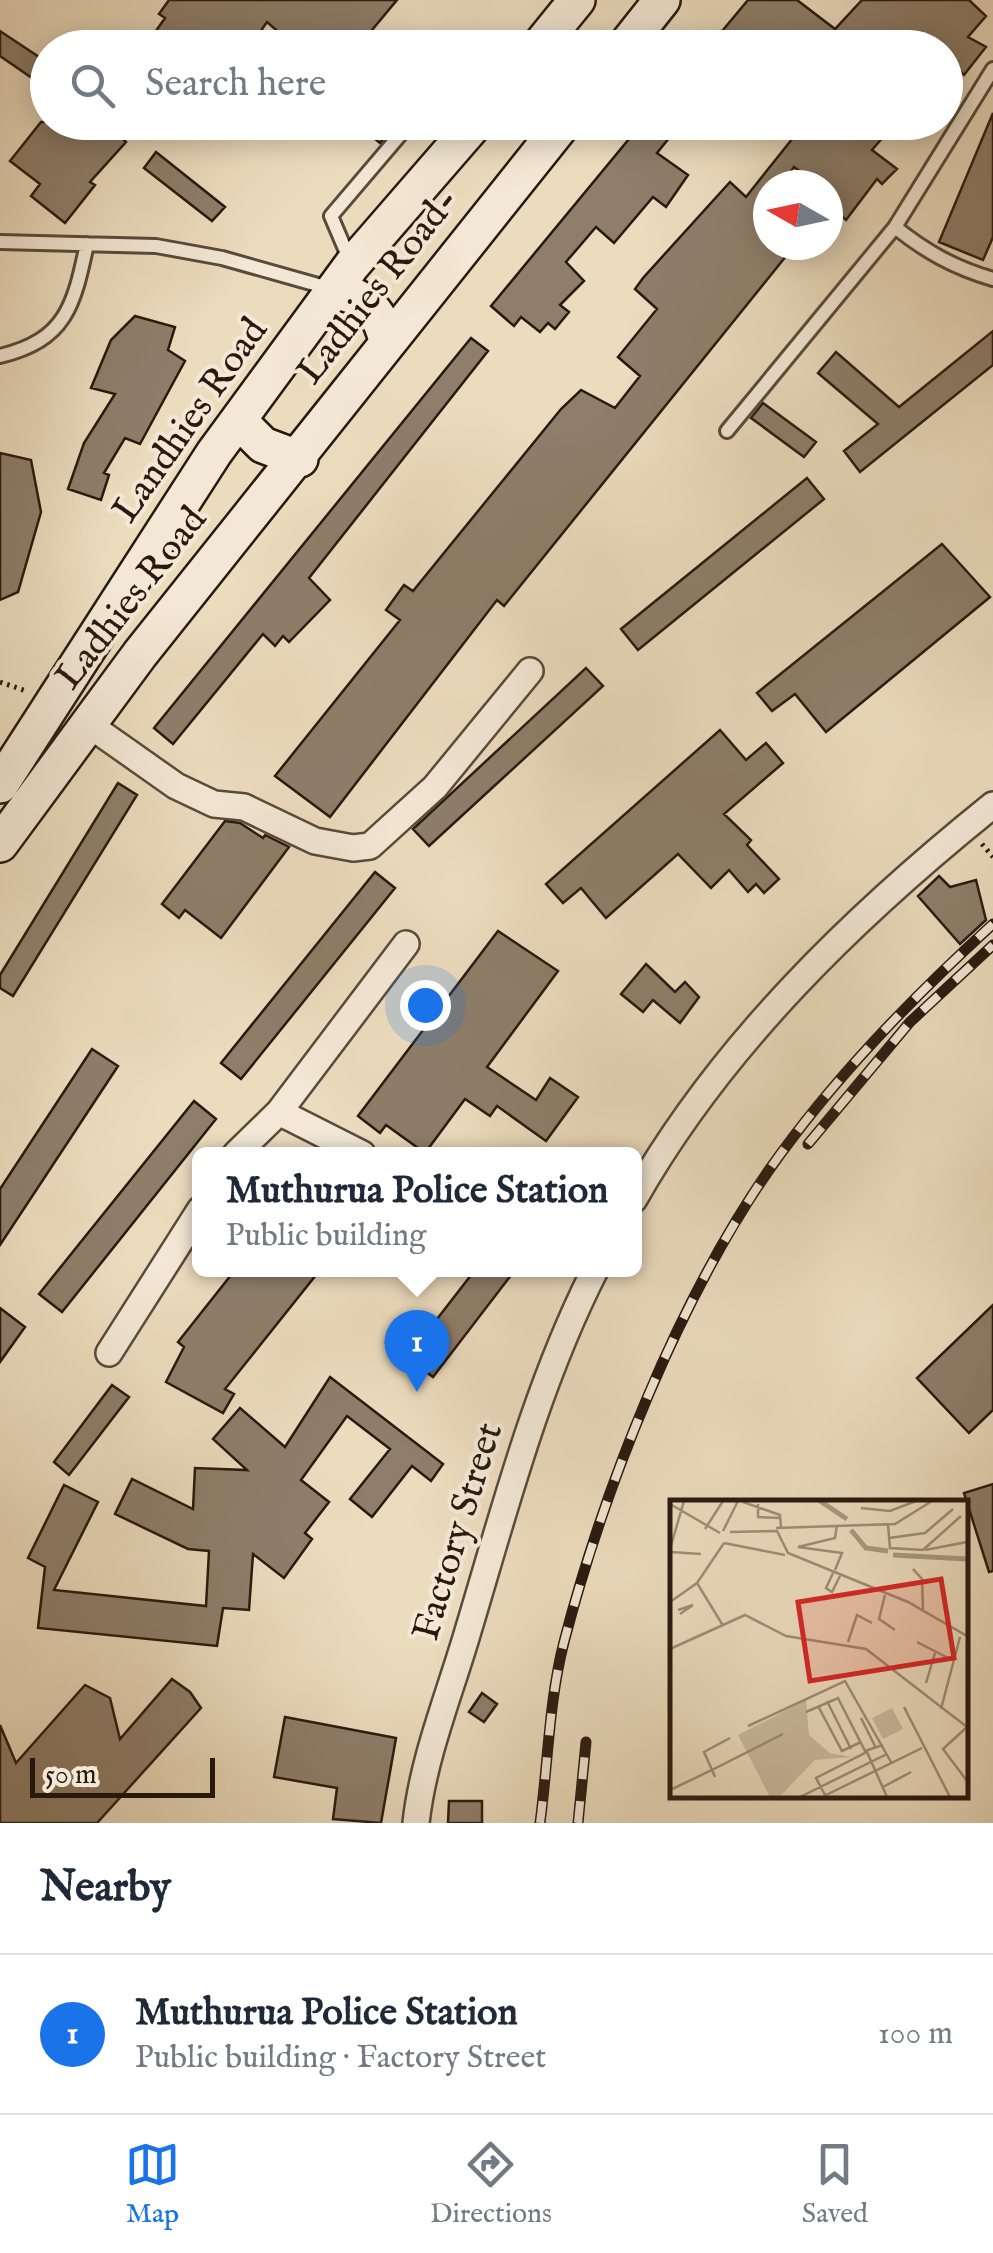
<!DOCTYPE html>
<meta charset="utf-8">
<style>
:root{--surface:#fff;--page:#f2f2f3;--text:#1f2937;--muted:#747a83;--line:#e0e1e3;--accent:#1a73e8}
body{margin:0;font-family:"IM FELL English",serif;background:var(--page);color:var(--text)}
.compass{position:absolute;left:753px;top:170px;width:90px;height:90px;border-radius:50%;background:var(--surface);box-shadow:0 5px 25px #0003;rotate:279deg}
.scale{position:absolute;left:30px;bottom:25px;width:185px;box-sizing:border-box;padding-left:10px;border:5px solid #28190f;border-top:0;font-size:28px;line-height:35px;white-space:nowrap;color:#28190f;-webkit-text-stroke:8px #f3e8d5;paint-order:stroke}
.you{position:absolute;left:425px;top:1005px;width:35px;height:35px;margin:-25px;border:8px solid #fff;border-radius:50%;background:#1a73e8;box-shadow:0 0 0 15px #1a73e833}
.badge{display:grid;place-items:center;width:65px;height:65px;border-radius:50%;background:var(--accent);color:#fff;font-size:32px;font-weight:700}
.pin{position:absolute;translate:-50% -82px;filter:drop-shadow(0 2px 5px #0008)}
.pin::after{content:'';position:absolute;top:52px;width:35px;height:30px;background:inherit;clip-path:polygon(0 0,100% 0,50% 100%)}
.popup{position:absolute;left:192px;top:1147px;width:450px;height:130px;box-sizing:border-box;display:grid;place-content:center;border-radius:15px;background:var(--surface);filter:drop-shadow(0 2px 8px #0005);font-size:32px;white-space:nowrap;color:var(--muted)}
.popup b{font-size:38px;color:var(--text)}
.popup::after{content:'';position:absolute;left:50%;top:100%;margin-left:-20px;border:20px solid transparent;border-top-color:var(--surface)}
.list{margin:0;padding:0;list-style:none}
h2{display:flex;justify-content:space-between;align-items:center;height:130px;margin:0;padding:0 40px;font-size:42px}
h2 small{font-size:32px;font-weight:400;color:var(--muted)}
.list li{display:grid;grid-template-columns:65px 1fr auto;gap:30px;align-items:center;box-sizing:border-box;height:160px;padding:0 40px;border-top:2px solid var(--line)}
.list b{display:block;font-size:38px;white-space:nowrap}
.list p{margin:0;font-size:32px;white-space:nowrap;color:var(--muted)}
.list em{font-size:32px;font-style:normal;color:var(--muted)}
.icon{flex:none;width:55px;height:55px;fill:none;stroke:currentColor;stroke-width:2;stroke-linecap:round;stroke-linejoin:round}
.map{position:relative;flex:none;width:993px;height:1823px;overflow:hidden}
.search{position:absolute;background:var(--surface);box-shadow:0 5px 25px #0003;left:30px;right:30px;top:30px;height:110px;display:flex;align-items:center;gap:25px;box-sizing:border-box;padding:0 35px;border-radius:55px;color:var(--muted);font-size:38px}
.sheet{height:290px;background:var(--surface)}
nav{display:flex;justify-content:space-around;align-items:center;box-sizing:border-box;height:140px;border-top:2px solid var(--line);background:var(--surface);font-size:28px;color:var(--muted)}
nav a{display:grid;justify-items:center;gap:5px}
nav .on{color:var(--accent)}
.map>svg:first-child{display:block}
.building{fill:#8e7e6a;stroke:#28190f;stroke-width:2.5}
.lines{fill:none;stroke-linecap:round;stroke-linejoin:round}
.service-casing{stroke:#594a3b;stroke-width:18}
.minor-casing{stroke:#594a3b;stroke-width:30}
.secondary-casing{stroke:#28190f;stroke-width:40}
.path{stroke:#28190f;stroke-width:5;stroke-dasharray:2.5 5;stroke-linecap:butt}
.service{stroke:#f3e8d5;stroke-width:12}
.minor{stroke:#f3e8d5;stroke-width:25}
.secondary{stroke:#f3e8d5;stroke-width:35}
.rail-casing{stroke:#28190f;stroke-width:11}
.rail{stroke:#f3e8d5;stroke-width:8;stroke-dasharray:22;stroke-linecap:butt}
.labels{text-anchor:middle;dominant-baseline:central;stroke-width:8;stroke-linejoin:round;paint-order:stroke}
.street-label{font-size:38px;fill:#28190f;stroke:#f3e8d5}
.inset-river{fill:none;stroke:#a99a82;stroke-width:5}
.inset-road{fill:none;stroke:#9e8e78;stroke-width:2.5}
.view{fill:#d62828;fill-opacity:0.15;stroke:#d62828;stroke-width:5}
.inset-edge{fill:none;stroke:#28190f;stroke-width:5}
</style>
<div class="map">
<svg width="993" height="1823" viewBox="0 0 993 1823">
<rect width="100%" height="100%" fill="#ecdcbe"/>
<filter id="stains"><feTurbulence type="fractalNoise" baseFrequency=".002" numOctaves="4"/><feColorMatrix values="0 0 0 0 .2 0 0 0 0 .09 0 0 0 0 .02 0 0 0 .5 -.17"/></filter>
<radialGradient id="worn" r=".72"><stop offset=".6" stop-color="#630" stop-opacity="0"/><stop offset="1" stop-color="#630" stop-opacity=".3"/></radialGradient>
<path class="building" d="M169,0H397L357,48H297L267,22L249,48H144L165,18L159,14Z
M748,0H797L835,29L862,0H969L986,16L968,37L986,47L964,75L948,60L946,64V48H708Z
M0,31L48,63V89L0,56Z
M993,113V237L983,260L939,242Z
M41,122H106L126,142L90,182L95,185L65,223L31,196L40,184L10,161Z
M354,122H397L380,143Z
M643,122H682L657,153L688,175L666,207L653,197L614,243L596,227L566,262L584,281L560,305L569,312L555,329L548,323L540,332L521,317L514,326L491,306Z
M812,122H896L872,150L897,169L882,184L877,179L846,220L828,205V185H818L794,167L781,185H768V245H795L504,606L497,600L330,817L275,776L400,620L386,610L404,585L413,591L561,409L581,390L615,408L640,376L618,357L657,309L635,289L643,278L730,182L746,197L800,129L804,133Z
M156,152L225,207L212,221L144,168Z
M135,316L175,327L168,350L185,361L140,444L125,438L104,473L109,475L101,500L68,489L84,443L115,394L91,388L111,340Z
M993,331V365L860,472L844,451L878,424L818,373L836,352L899,407Z
M471,338L488,351L309,578L330,600L289,642L283,636L275,646L263,634L173,744L154,728Z
M763,403L816,442L804,457L751,418Z
M0,453L31,460L41,512L18,592L0,600Z
M807,478L824,499L638,650L621,629Z
M942,544L990,597L826,732L795,694L772,711L757,693Z
M586,668L603,686L429,846L413,829Z
M720,730L746,760L766,743L783,763L724,814L751,840L747,845L779,879L764,893L756,884L748,892L729,870L711,888L678,854L606,918L581,888L563,903L546,884Z
M118,783L137,795L13,996L0,988V975Z
M225,821L240,823L263,838L265,835L289,847L221,938L185,910L179,918L162,904Z
M375,872L395,888L241,1079L221,1063Z
M939,876L950,887L976,880L986,920L960,944L918,896Z
M498,931L558,971L487,1067L536,1100L550,1078L578,1097L546,1141L497,1106L490,1116L465,1099L425,1153L386,1125L380,1133L358,1116Z
M646,964L675,992L685,982L699,997L680,1023L653,1000L643,1012L621,994Z
M92,1049L118,1066L0,1245V1189Z
M194,1101L216,1119L62,1312L39,1294Z
M235,1270H320L225,1389L234,1394L223,1413L166,1382L184,1347L178,1342Z
M475,1270H515L433,1377L386,1342L399,1325L420,1341Z
M993,1305V1410L969,1433L917,1378Z
M0,1308L25,1327L0,1362Z
M330,1377L443,1464L431,1481L412,1466L372,1517L350,1499L390,1449L347,1416L301,1480L329,1502L305,1533L312,1539L284,1578L253,1554L249,1610L223,1608L217,1646L38,1628L45,1567L28,1558L64,1485L98,1502L54,1590L206,1606L209,1551L188,1549L115,1514L132,1479L193,1509L195,1468L247,1470L213,1439L240,1408L285,1447Z
M112,1385L129,1397L69,1475L54,1462Z
M993,1484V1571L989,1572L964,1493Z
M172,1679L190,1692L201,1708L97,1823H0V1725L16,1763L85,1685L110,1698L120,1739Z
M482,1693L497,1704L484,1722L469,1712Z
M285,1717L396,1738L381,1823L333,1819L337,1788L274,1777Z
M449,1801H482V1823H448Z"/>
<g class="lines">
<defs>
<path id="service" d="M895,227C926,252 955,268 993,279
M0,242L156,246L222,258L332,289
M351,263L331,216L411,122
M0,356C67,340 74,304 87,244
M727,431L895,227L993,69"/>
<path id="minor" d="M88,724L176,786L214,804L244,807L315,841L353,848L370,846L435,787L530,671
M236,1154L279,1112
M362,1154L279,1112L406,944
M634,1199C722,1044 855,916 993,805
M109,1353L200,1210
M416,1823C423,1758 450,1693 468,1631C505,1508 537,1384 595,1270"/>
<path id="secondary" d="M538,48L577,0
M624,48L662,0
M334,290C365,296 382,313 387,343
M240,422L263,445L300,459
M0,785L214,453L352,265L476,122
M0,844L140,654L564,122"/>
</defs>
<use href="#service" class="service-casing"/>
<use href="#minor" class="minor-casing"/>
<use href="#secondary" class="secondary-casing"/>
<path class="path" d="M0,682L26,691
M982,844L993,857"/>
<use href="#service" class="service"/>
<use href="#minor" class="minor"/>
<use href="#secondary" class="secondary"/>
<defs>
<path id="rail" d="M808,1144L910,1022L993,945
M540,1823C548,1764 549,1700 564,1642C604,1488 678,1301 769,1170C833,1079 911,999 993,924
M578,1823L586,1742"/>
</defs>
<use href="#rail" class="rail-casing"/>
<use href="#rail" class="rail"/>
</g>
<g class="labels">
<g class="street-label">
<text transform="translate(379 287) rotate(-52)">Ladhies Road-</text>
<text transform="translate(191 421) rotate(-55)">Landhies Road</text>
<text transform="translate(132 599) rotate(-52)">Ladhies Road</text>
<text transform="translate(459 1532) rotate(-73)">Factory Street</text>
</g>
</g>
<g transform="translate(670 1500)">
<rect width="298" height="298" fill="#ecdcbe"/>
<path d="M136,200L139,235L160,253L182,257L145,260L111,295L100,297L68,235ZM222,208L233,229L213,239L202,218Z" fill="#cbbba0"/>
<path class="inset-river" d="M150,1L177,19M181,30L196,48L218,51M223,55L297,59"/>
<path class="inset-road" d="M73,2L110,15L111,28M0,4L50,33M88,4V17L111,18M191,8L220,11L246,1M218,25L220,48L253,50L291,16M106,28L225,24L262,1M35,29L53,1M53,31L68,1M60,32L107,31L118,53L238,102L297,136M219,38L255,33L283,9M54,43L115,55M0,49L14,1M255,50L297,42M0,52L31,54M243,69L252,79L253,109M165,70L172,53L128,47L165,38L167,25M163,73L156,88L162,92L170,76M27,83L52,124M215,95L209,119L225,130M0,102L27,83L54,43M8,110L23,105L10,114M178,142L187,115L202,123M247,142L284,161M0,149L75,115L116,136L196,149L297,227M256,183L265,153M157,201L181,249M148,206L172,251L191,242M234,207L280,297M271,209L290,137M136,212L168,198L195,251L213,245M191,218L206,248M78,226L175,181L221,262M297,227L273,249L297,281M45,277L42,270L113,234M213,287L241,272M0,290L42,270L34,252L60,238M155,295L146,278L197,252L217,297M154,296L252,248M130,297L217,254"/>
<path class="view" d="M271,79L284,158L140,181L128,102Z"/>
<rect width="298" height="298" class="inset-edge"/>
</g>
<rect width="100%" height="100%" filter="url(#stains)"/>
<rect width="100%" height="100%" fill="url(#worn)"/>
</svg>
<svg class="compass" viewBox="-18 -18 36 36"><path d="M0-13l5 13h-10z" fill="#e53935"/><path d="M0 13l5-13h-10z" fill="#747a83"/></svg>
<div class="scale">50 m</div>
<div class="you"></div>
<div class="pin badge" style="left:417px;top:1392px">1</div>
<div class="popup"><b>Muthurua Police Station</b>Public building</div>
<div class="search"><svg class="icon" aria-label="search" viewBox="0 0 24 24"><circle cx="10" cy="10" r="6"/><path d="M15 15l6 6"/></svg>Search here</div>
</div>
<section class="sheet">
<h2>Nearby<small></small></h2>
<ul class="list">
<li><span class="badge">1</span><div><b>Muthurua Police Station</b><p>Public building · Factory Street</p></div><em>100 m</em></li>
</ul>
</section>
<nav>
<a class="on"><svg class="icon" aria-label="map" viewBox="0 0 24 24"><path d="M3 6l6-2 6 2 6-2v14l-6 2-6-2-6 2zM9 4v14M15 6v14"/></svg>Map</a>
<a><svg class="icon" aria-label="directions" viewBox="0 0 24 24"><path d="M12 3l9 9-9 9-9-9zM9 14v-3h6M13 9l2 2-2 2"/></svg>Directions</a>
<a><svg class="icon" aria-label="saved" viewBox="0 0 24 24"><path d="M7 4h10v16l-5-4-5 4z"/></svg>Saved</a>
</nav>
